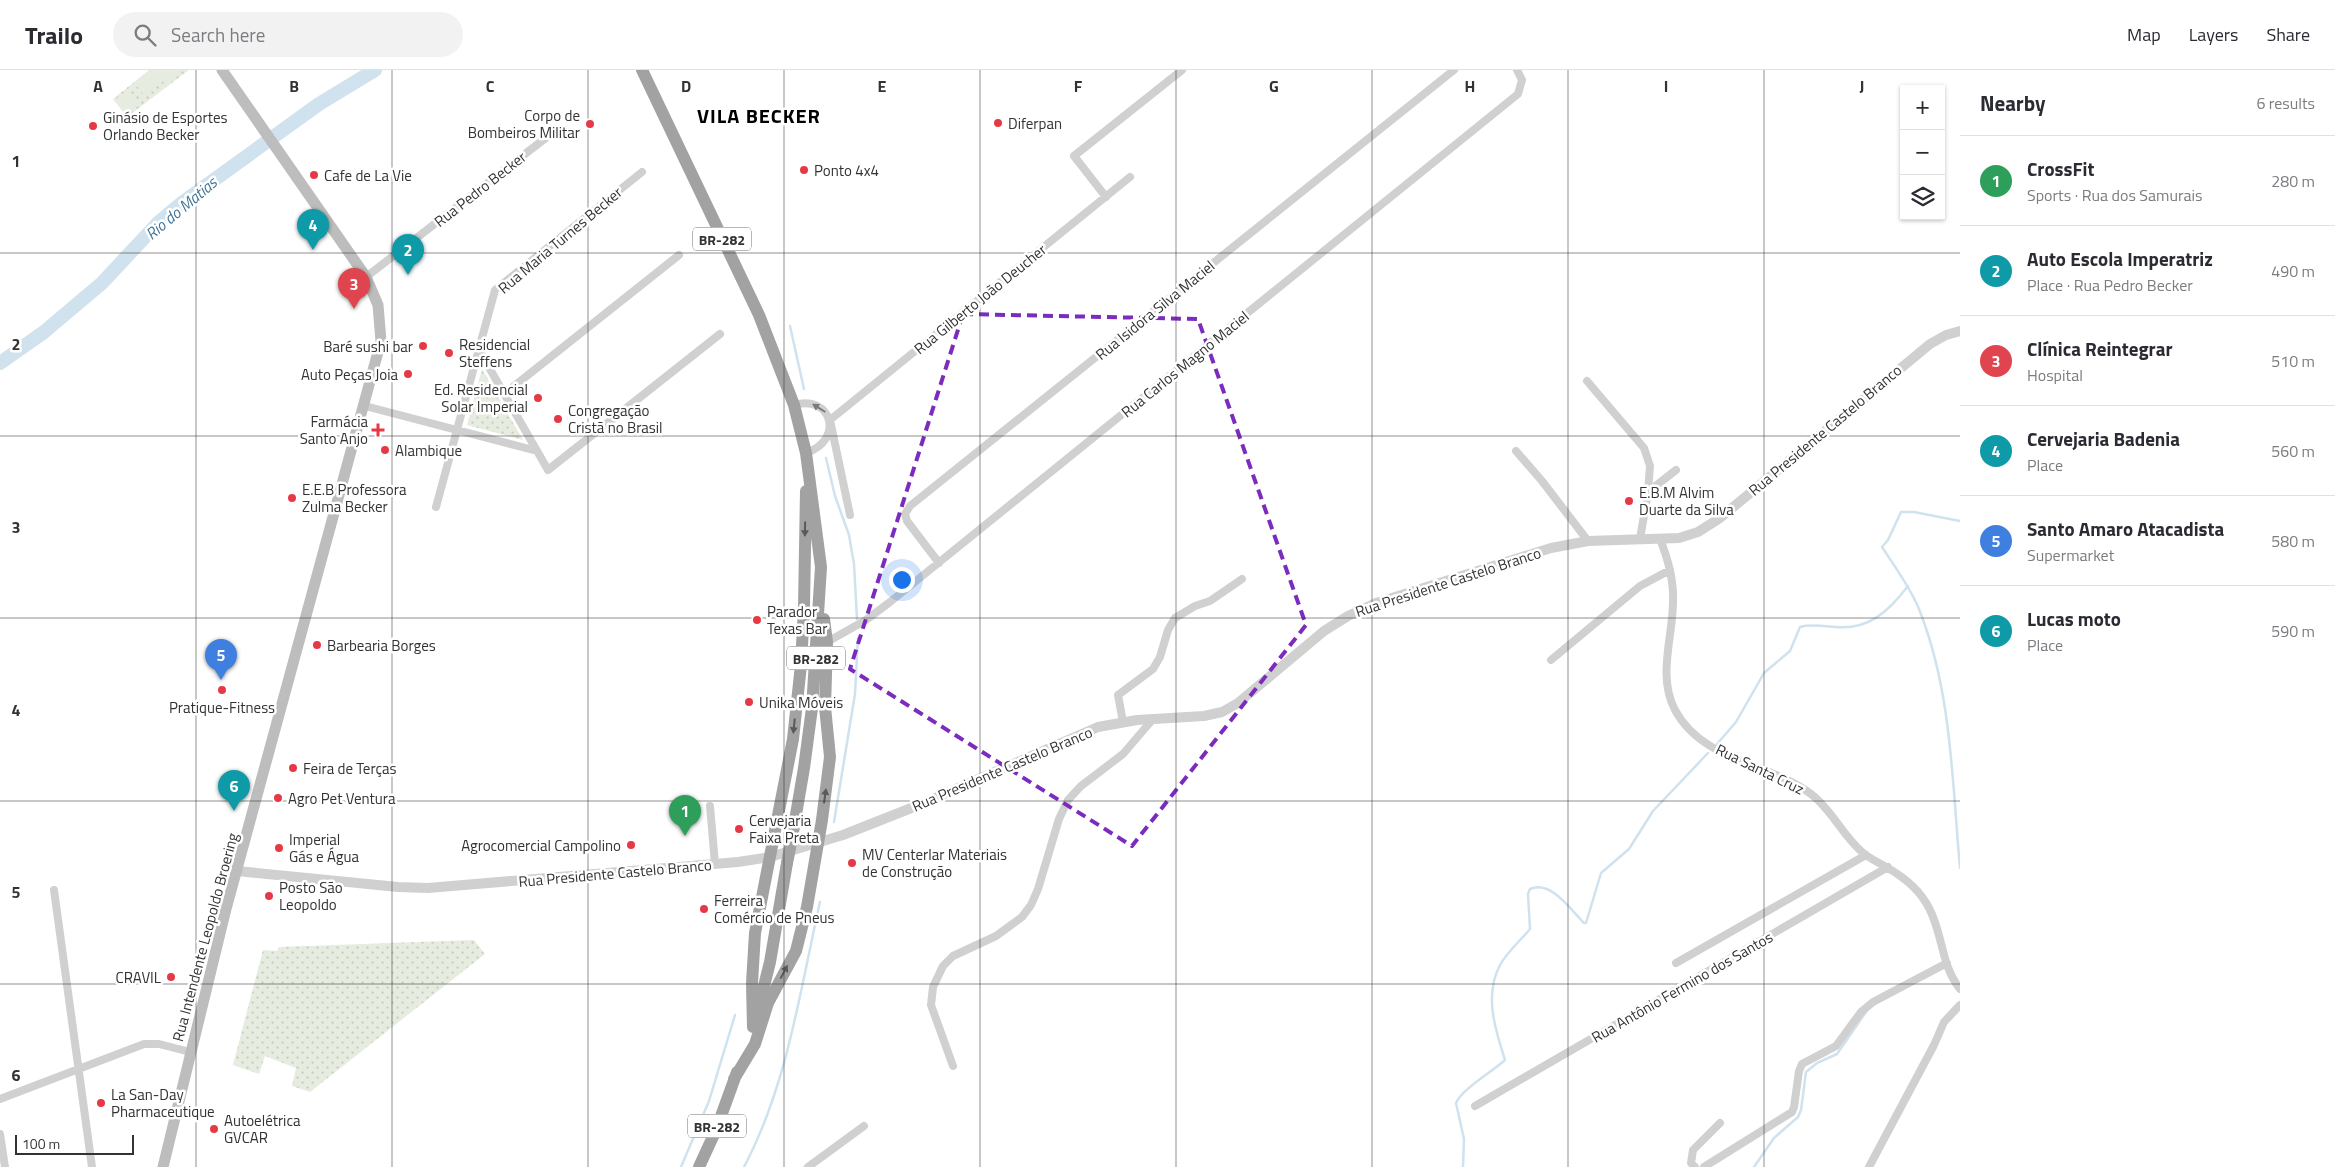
<!DOCTYPE html>
<meta charset="utf-8">
<style>
:root{--surface:#fff;--page:#f2f2f3;--text:#2b2b33;--muted:#7c7c81;--line:#e1e1e2;--accent:#e63946}
body{margin:0;font-family:"Titillium Web",sans-serif;background:var(--page);color:var(--text)}
.controls{position:absolute;right:15px;top:15px;display:grid;overflow:hidden;border-radius:0px;box-shadow:0 1px 4px #0004}
.controls button{width:45px;height:45px;display:grid;place-items:center;padding:0;border:0;border-bottom:1px solid var(--line);background:var(--surface);color:var(--text);font:25px sans-serif}
.scale{position:absolute;left:15px;bottom:12px;width:119px;box-sizing:border-box;padding-left:5px;border:2px solid #333;border-top:0;font-size:14px;line-height:18px;white-space:nowrap;color:#333;-webkit-text-stroke:4px #fff;paint-order:stroke}
.you{position:absolute;left:901px;top:509px;width:18px;height:18px;margin:-12px;border:4px solid #fff;border-radius:50%;background:#1a73e8;box-shadow:0 0 0 8px #1a73e833}
.badge{display:grid;place-items:center;width:32px;height:32px;border-radius:50%;background:var(--accent);color:#fff;font-size:16px;font-weight:700}
.pin{position:absolute;translate:-50% -41px;filter:drop-shadow(0 1px 2px #0008)}
.pin::after{content:'';position:absolute;top:26px;width:18px;height:15px;background:inherit;clip-path:polygon(0 0,100% 0,50% 100%)}
.list{margin:0;padding:0;list-style:none}
h2{display:flex;justify-content:space-between;align-items:center;height:65px;margin:0;padding:0 20px;font-size:21px}
h2 small{font-size:16px;font-weight:400;color:var(--muted)}
.list li{display:grid;grid-template-columns:32px 1fr auto;gap:15px;align-items:center;box-sizing:border-box;height:90px;padding:0 20px;border-top:1px solid var(--line)}
.list b{display:block;font-size:19px;white-space:nowrap}
.list p{margin:0;font-size:16px;white-space:nowrap;color:var(--muted)}
.list em{font-size:16px;font-style:normal;color:var(--muted)}
.icon{flex:none;width:28px;height:28px;fill:none;stroke:currentColor;stroke-width:2;stroke-linecap:round;stroke-linejoin:round}
.map{position:relative;flex:none;width:1960px;height:1097px;overflow:hidden}
header{display:flex;align-items:center;gap:30px;box-sizing:border-box;height:70px;padding:0 25px;background:var(--surface);border-bottom:1px solid var(--line)}
header strong{font-size:24px}
nav{display:flex;gap:28px;margin-inline-start:auto;font-size:18px}
.search{width:350px;height:45px;background:var(--page);display:flex;align-items:center;gap:12px;box-sizing:border-box;padding:0 18px;border-radius:28px;color:var(--muted);font-size:19px}
main{display:flex}
aside{flex:1;background:var(--surface)}
.map>svg:first-child{display:block}
.grass{fill:url(#grass-dots)}
.garden{fill:#e6ecdf}
.lines{fill:none;stroke-linecap:round;stroke-linejoin:round}
.stream{stroke:#cfe2ee;stroke-width:2.5}
.river{stroke:#cfe2ee;stroke-width:14}
.minor{stroke:#d0d0d0;stroke-width:8}
.tertiary{stroke:#d0d0d0;stroke-width:10}
.secondary{stroke:#bdbdbd;stroke-width:11}
.trunk{stroke:#a2a2a2;stroke-width:12}
.trunk-bridge{stroke:#a2a2a2;stroke-width:12}
.oneway{fill:#7a7a7a}
.oneway2{fill:#5a5a5a}
.marked{fill:none;stroke:#7b2cbf;stroke-width:4;stroke-dasharray:10 6;stroke-linejoin:round}
.grid{fill:none;stroke:#333;stroke-width:1;stroke-opacity:0.55}
.poi-dot{fill:#e63946;stroke:#fff;stroke-width:2}
.labels{text-anchor:middle;dominant-baseline:central;stroke-width:5;stroke-linejoin:round;paint-order:stroke}
.shield{fill:#fff;stroke:#707070;stroke-width:1}
.shield-label{font-size:14px;font-weight:bold;fill:#333}
.poi-label{font-size:15px;fill:#333;stroke:#fff;text-anchor:start}
.street-label{font-size:15px;fill:#333;stroke:#fff}
.water-label{font-size:16px;font-style:italic;fill:#3f7597;stroke:#fff}
.district-label{font-size:20px;font-weight:bold;letter-spacing:1px;fill:#000;stroke:#fff}
.grid-label{font-size:16px;text-anchor:middle;font-weight:bold;fill:#333;stroke:#fff;stroke-width:5;stroke-linejoin:round;paint-order:stroke}
</style>
<header>
<strong>Trailo</strong>
<div class="search"><svg class="icon" aria-label="search" viewBox="0 0 24 24"><circle cx="10" cy="10" r="6"/><path d="M15 15l6 6"/></svg>Search here</div>
<nav><a>Map</a><a>Layers</a><a>Share</a></nav>
</header>
<main>
<div class="map">
<svg width="1960" height="1097" viewBox="0 0 1960 1097">
<defs>
<pattern id="grass-dots" width="8" height="8" patternUnits="userSpaceOnUse" patternTransform="scale(1.25)"><rect width="8" height="8" fill="#e6ecdf"/><path d="M2 2h.1M6 6h.1" fill="none" stroke="#c6cbc0" stroke-width="1.8" stroke-linecap="round"/></pattern>
</defs>
<rect width="100%" height="100%" fill="#fff"/>
<path class="grass" d="M149,0H189L127,47L113,29Z
M482,299L523,370L467,355Z
M474,870L485,884L310,1022L292,1016L296,998L265,986L259,1004L233,995L263,880L277,881L279,877Z"/>
<path class="garden" d="M153,0H158L164,8L160,0H184L168,12L166,9L145,26L135,14Z
M125,22L135,34L126,41L117,28Z"/>
<g class="lines">
<path class="stream" d="M790,256L804,319
M826,388L835,426L849,465L854,494L857,549
M1960,451L1914,442H1901L1888,470L1882,477C1895,497 1910,517 1919,539C1952,622 1952,711 1960,798
M1717,674L1736,652L1764,603L1790,581L1800,557C1811,554 1823,556 1835,557C1869,560 1888,542 1908,516
M834,752L855,624L858,568
M681,1097L709,1031L735,945
M744,1097C787,1016 800,921 820,832
M1463,1097L1464,1069L1456,1033C1462,1019 1492,1002 1505,990C1495,959 1484,925 1500,895C1507,882 1521,870 1530,859L1528,824L1530,819C1551,810 1570,839 1584,853H1586L1601,803L1629,779L1653,741L1708,683
M1754,1097L1774,1068L1798,1047L1801,1040L1806,1002L1817,993L1837,984L1866,942"/>
<path class="river" d="M0,293L44,262L102,213L158,153L182,133L319,34L375,0"/>
<path class="minor" d="M1106,127L1074,86L1182,0
M366,207L547,67
M479,280L548,400L720,264
M1587,311L1644,378L1650,396L1648,422
M504,324L679,185
M794,335C832,324 845,370 806,383
M365,336L537,381
M1516,381L1542,411L1588,471
M436,437L495,220L642,102
M850,445L830,350L1130,107
M1640,469L1648,422L1676,400
M1660,469C1668,489 1674,510 1673,532C1673,567 1657,606 1675,640C1703,692 1768,692 1811,724C1831,739 1842,764 1861,781C1868,788 1878,792 1886,797C1904,807 1920,820 1929,838C1943,864 1941,896 1960,919
M939,493L907,451L905,444L910,436L1454,0
M827,572L866,550L890,532L1518,24L1522,10L1517,0
M1551,590L1640,516L1670,500
M1123,652L1118,625L1153,599L1160,587L1168,560L1175,548L1195,536L1210,531L1242,509
M710,736L715,794
M54,820L92,1097
M1676,893L1866,785
M953,996L931,935L933,917L943,896L953,886L996,866L1022,847L1031,835L1038,819L1059,749L1068,730L1081,716L1123,684L1153,649
M0,1029L144,974H159L190,982
M1475,1036L1888,797
M0,1064L5,1097
M808,1097L864,1056
M1695,1097L1691,1093L1693,1080L1720,1053
M1704,1097L1792,1042L1794,1037L1799,1001L1802,994L1836,976L1861,942L1873,932L1947,893
M1869,1097L1934,975L1944,952L1960,935"/>
<path class="tertiary" d="M237,801L398,817L428,818L738,792L770,787L843,765L919,735L1098,657L1137,650L1204,646L1222,642L1238,633L1324,561L1348,546L1376,533L1551,478L1588,471L1679,468L1698,462L1720,448L1930,274L1946,265L1960,261"/>
<path class="secondary" d="M163,1097L226,839L381,271L378,235L366,207L222,0"/>
<path class="trunk" d="M642,0L759,245L794,335L806,383L821,497L812,638L804,698L792,768
M758,940L770,892L787,793
M753,957L752,913L755,863L793,669L801,595L804,537L806,421
M734,1009L755,974L768,933L796,881L807,837L822,750L830,687L825,637L827,572L824,549
M699,1097L716,1060L737,1002"/>
<path class="trunk-bridge" d="M787,793L792,768"/>
</g>
<defs><path id="oneway-solid" d="M-6-.8H1V-3.2L6.5 0L1 3.2V.8H-6Z" transform="scale(1.25)"/></defs>
<use class="oneway" href="#oneway-solid" transform="translate(819 338) rotate(-148)"/>
<g class="oneway2">
<use href="#oneway-solid" transform="translate(805 459) rotate(91)"/>
<use href="#oneway-solid" transform="translate(794 656) rotate(96)"/>
<use href="#oneway-solid" transform="translate(825 726) rotate(-82)"/>
<use href="#oneway-solid" transform="translate(784 902) rotate(-62)"/>
</g>
<path class="marked" d="M963,244L1198,249L1306,555L1132,776L850,599Z"/>
<path class="grid" d="M196,0V1097M392,0V1097M588,0V1097M784,0V1097M980,0V1097M1176,0V1097M1372,0V1097M1568,0V1097M1764,0V1097M0,183H1960M0,366H1960M0,548H1960M0,731H1960M0,914H1960"/>
<g class="poi-dot">
<circle cx="998" cy="53" r="5"/>
<circle cx="590" cy="54" r="5"/>
<circle cx="93" cy="56" r="5"/>
<circle cx="804" cy="100" r="5"/>
<circle cx="314" cy="105" r="5"/>
<circle cx="423" cy="276" r="5"/>
<circle cx="449" cy="283" r="5"/>
<circle cx="408" cy="304" r="5"/>
<circle cx="538" cy="328" r="5"/>
<circle cx="558" cy="349" r="5"/>
<path d="M375.5 352.5h5v5h5v5h-5v5h-5v-5h-5v-5h5z"/>
<circle cx="385" cy="380" r="5"/>
<circle cx="292" cy="428" r="5"/>
<circle cx="1629" cy="431" r="5"/>
<circle cx="757" cy="550" r="5"/>
<circle cx="317" cy="575" r="5"/>
<circle cx="222" cy="620" r="5"/>
<circle cx="749" cy="632" r="5"/>
<circle cx="293" cy="698" r="5"/>
<circle cx="278" cy="728" r="5"/>
<circle cx="739" cy="759" r="5"/>
<circle cx="631" cy="775" r="5"/>
<circle cx="279" cy="778" r="5"/>
<circle cx="852" cy="793" r="5"/>
<circle cx="269" cy="826" r="5"/>
<circle cx="704" cy="839" r="5"/>
<circle cx="171" cy="907" r="5"/>
<circle cx="101" cy="1033" r="5"/>
<circle cx="214" cy="1059" r="5"/>
</g>
<g class="labels">
<g class="shield">
<rect x="693" y="157.5" width="58" height="23" rx="4"/>
<rect x="787" y="576.5" width="58" height="23" rx="4"/>
<rect x="688" y="1044.5" width="58" height="23" rx="4"/>
</g>
<g class="shield-label">
<text x="722" y="169">BR-282</text>
<text x="816" y="588">BR-282</text>
<text x="717" y="1056">BR-282</text>
</g>
<g class="poi-label">
<text x="580" y="45" text-anchor="end">Corpo de<tspan x="580" dy="17">Bombeiros Militar</tspan></text>
<text x="103" y="47">Ginásio de Esportes<tspan x="103" dy="17">Orlando Becker</tspan></text>
<text x="1008" y="53">Diferpan</text>
<text x="814" y="100">Ponto 4x4</text>
<text x="324" y="105">Cafe de La Vie</text>
<text x="459" y="274">Residencial<tspan x="459" dy="17">Steffens</tspan></text>
<text x="413" y="276" text-anchor="end">Baré sushi bar</text>
<text x="398" y="304" text-anchor="end">Auto Peças Joia</text>
<text x="528" y="319" text-anchor="end">Ed. Residencial<tspan x="528" dy="17">Solar Imperial</tspan></text>
<text x="568" y="340">Congregação<tspan x="568" dy="17">Cristã no Brasil</tspan></text>
<text x="368" y="351" text-anchor="end">Farmácia<tspan x="368" dy="17">Santo Anjo</tspan></text>
<text x="395" y="380">Alambique</text>
<text x="302" y="419">E.E.B Professora<tspan x="302" dy="17">Zulma Becker</tspan></text>
<text x="1639" y="422">E.B.M Alvim<tspan x="1639" dy="17">Duarte da Silva</tspan></text>
<text x="767" y="541">Parador<tspan x="767" dy="17">Texas Bar</tspan></text>
<text x="327" y="575">Barbearia Borges</text>
<text x="759" y="632">Unika Móveis</text>
<text x="222" y="637" text-anchor="middle">Pratique-Fitness</text>
<text x="303" y="698">Feira de Terças</text>
<text x="288" y="728">Agro Pet Ventura</text>
<text x="749" y="750">Cervejaria<tspan x="749" dy="17">Faixa Preta</tspan></text>
<text x="289" y="769">Imperial<tspan x="289" dy="17">Gás e Água</tspan></text>
<text x="621" y="775" text-anchor="end">Agrocomercial Campolino</text>
<text x="862" y="784">MV Centerlar Materiais<tspan x="862" dy="17">de Construção</tspan></text>
<text x="279" y="817">Posto São<tspan x="279" dy="17">Leopoldo</tspan></text>
<text x="714" y="830">Ferreira<tspan x="714" dy="17">Comércio de Pneus</tspan></text>
<text x="161" y="907" text-anchor="end">CRAVIL</text>
<text x="111" y="1024">La San-Day<tspan x="111" dy="17">Pharmaceutique</tspan></text>
<text x="224" y="1050">Autoelétrica<tspan x="224" dy="17">GVCAR</tspan></text>
</g>
<g class="street-label">
<text transform="translate(480 119) rotate(-38)">Rua Pedro Becker</text>
<text transform="translate(560 170) rotate(-40)">Rua Maria Turnes Becker</text>
<text transform="translate(980 229) rotate(-39)">Rua Gilberto João Deucher</text>
<text transform="translate(1155 240) rotate(-39)">Rua Isidora Silva Maciel</text>
<text transform="translate(1185 294) rotate(-39)">Rua Carlos Magno Maciel</text>
<text transform="translate(1825 360) rotate(-40)">Rua Presidente Castelo Branco</text>
<text transform="translate(1448 512) rotate(-18)">Rua Presidente Castelo Branco</text>
<text transform="translate(1002 699) rotate(-23)">Rua Presidente Castelo Branco</text>
<text transform="translate(1760 699) rotate(26)">Rua Santa Cruz</text>
<text transform="translate(615 803) rotate(-5)">Rua Presidente Castelo Branco</text>
<text transform="translate(205 867) rotate(-75)">Rua Intendente Leopoldo Broering</text>
<text transform="translate(1682 917) rotate(-30)">Rua Antônio Fermino dos Santos</text>
</g>
<g class="water-label">
<text transform="translate(181 138) rotate(-40)">Rio do Matias</text>
</g>
<g class="district-label">
<text x="759" y="45">VILA BECKER</text>
</g>
</g>
<g class="grid-label">
<text x="98" y="22">A</text>
<text x="294" y="22">B</text>
<text x="490" y="22">C</text>
<text x="686" y="22">D</text>
<text x="882" y="22">E</text>
<text x="1078" y="22">F</text>
<text x="1274" y="22">G</text>
<text x="1470" y="22">H</text>
<text x="1666" y="22">I</text>
<text x="1862" y="22">J</text>
<text x="16" y="97">1</text>
<text x="16" y="280">2</text>
<text x="16" y="463">3</text>
<text x="16" y="646">4</text>
<text x="16" y="828">5</text>
<text x="16" y="1011">6</text>
</g>
</svg>
<div class="controls">
<button>+</button>
<button>−</button>
<button><svg class="icon" aria-label="layers" viewBox="0 0 24 24"><path d="M12 4l9 5-9 5-9-5zM3 14l9 5 9-5"/></svg></button>
</div>
<div class="scale">100 m</div>
<div class="you"></div>
<div class="pin badge" style="left:685px;top:766px;background:#2e9e5b">1</div>
<div class="pin badge" style="left:408px;top:205px;background:#0f9aa8">2</div>
<div class="pin badge" style="left:354px;top:239px;background:#e0444e">3</div>
<div class="pin badge" style="left:313px;top:180px;background:#0f9aa8">4</div>
<div class="pin badge" style="left:221px;top:610px;background:#3f7fe0">5</div>
<div class="pin badge" style="left:234px;top:741px;background:#0f9aa8">6</div>
</div>
<aside>
<h2>Nearby<small>6 results</small></h2>
<ul class="list">
<li><span class="badge" style="background:#2e9e5b">1</span><div><b>CrossFit</b><p>Sports · Rua dos Samurais</p></div><em>280 m</em></li>
<li><span class="badge" style="background:#0f9aa8">2</span><div><b>Auto Escola Imperatriz</b><p>Place · Rua Pedro Becker</p></div><em>490 m</em></li>
<li><span class="badge" style="background:#e0444e">3</span><div><b>Clínica Reintegrar</b><p>Hospital</p></div><em>510 m</em></li>
<li><span class="badge" style="background:#0f9aa8">4</span><div><b>Cervejaria Badenia</b><p>Place</p></div><em>560 m</em></li>
<li><span class="badge" style="background:#3f7fe0">5</span><div><b>Santo Amaro Atacadista</b><p>Supermarket</p></div><em>580 m</em></li>
<li><span class="badge" style="background:#0f9aa8">6</span><div><b>Lucas moto</b><p>Place</p></div><em>590 m</em></li>
</ul>
</aside>
</main>
